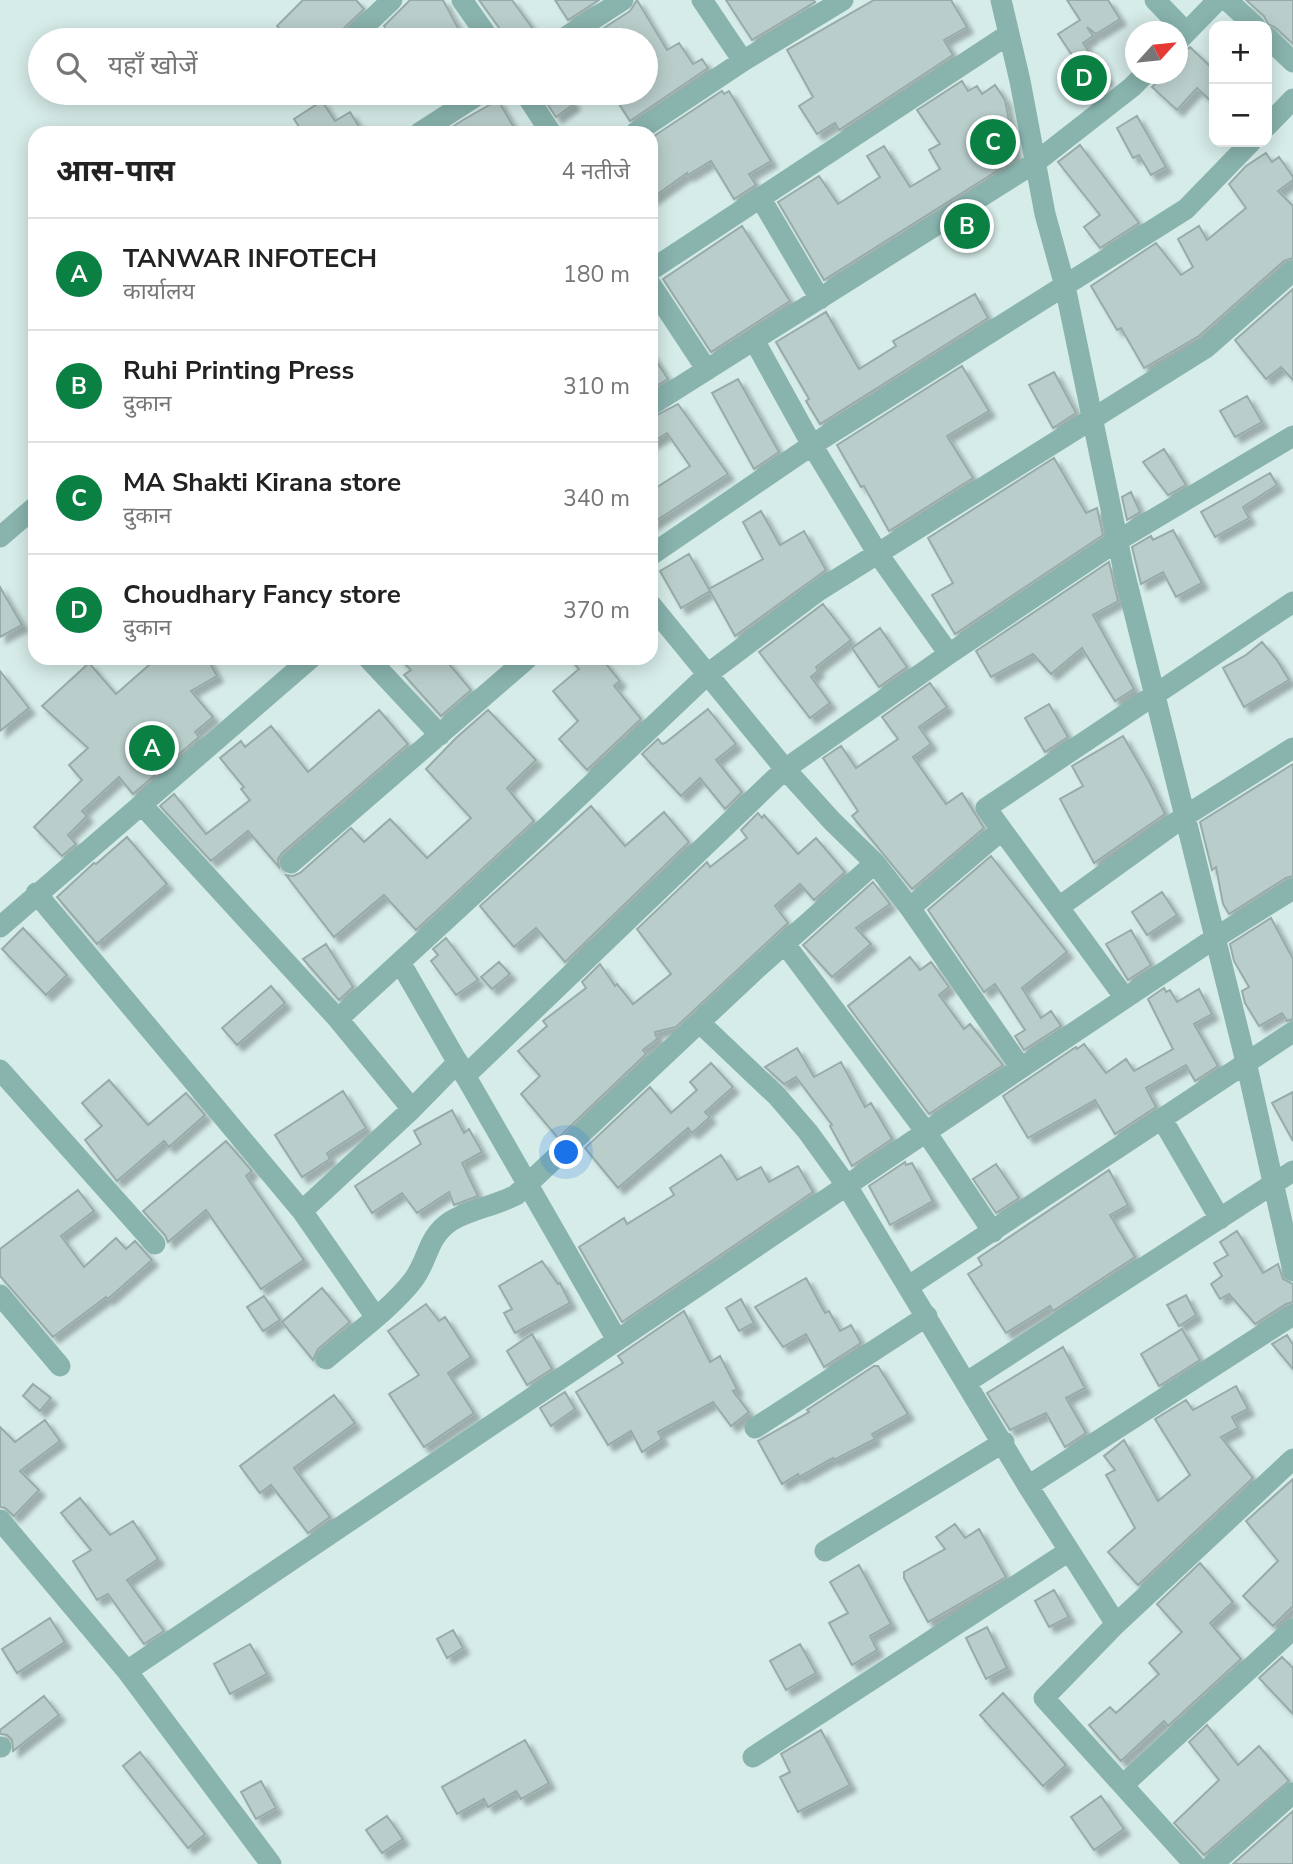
<!DOCTYPE html>
<html lang="hi">
<meta charset="utf-8">
<style>
:root{--surface:#fff;--page:#f2f2f2;--text:#222;--muted:#767676;--line:#e0e0e0;--accent:#0b8043}
body{margin:0;font-family:"Nunito Sans","Noto Sans Devanagari",sans-serif;background:var(--page);color:var(--text)}
.controls{position:absolute;right:21px;top:21px;display:grid;overflow:hidden;border-radius:14px;box-shadow:0 4px 18px #0003}
.controls button{width:63px;height:63px;display:grid;place-items:center;padding:0;border:0;border-bottom:2px solid var(--line);background:var(--surface);color:var(--text);font:35px sans-serif}
.compass{position:absolute;left:1125px;top:21px;width:63px;height:63px;border-radius:50%;background:var(--surface);box-shadow:0 4px 18px #0003;rotate:63deg}
.you{position:absolute;left:567px;top:1153px;width:24px;height:24px;margin:-18px;border:5px solid #fff;border-radius:50%;background:#1a73e8;box-shadow:0 0 0 10px #1a73e833}
.badge{display:grid;place-items:center;width:46px;height:46px;border-radius:50%;background:var(--accent);color:#fff;font-size:23px;font-weight:700}
.pin{position:absolute;translate:-50% -50%;border:4px solid #fff;box-shadow:0 2px 7px #0006}
.list{margin:0;padding:0;list-style:none}
h2{display:flex;justify-content:space-between;align-items:center;height:91px;margin:0;padding:0 28px;font-size:30px}
h2 small{font-size:23px;font-weight:400;color:var(--muted)}
.list li{display:grid;grid-template-columns:46px 1fr auto;gap:21px;align-items:center;box-sizing:border-box;height:112px;padding:0 28px;border-top:2px solid var(--line)}
.list b{display:block;font-size:26px;white-space:nowrap}
.list p{margin:0;font-size:23px;white-space:nowrap;color:var(--muted)}
.list em{font-size:23px;font-style:normal;color:var(--muted)}
.icon{flex:none;width:38px;height:38px;fill:none;stroke:currentColor;stroke-width:2;stroke-linecap:round;stroke-linejoin:round}
.map{position:relative;flex:none;width:1293px;height:1864px;overflow:hidden}
.search{position:absolute;background:var(--surface);box-shadow:0 4px 18px #0003;left:28px;top:28px;width:630px;height:77px;display:flex;align-items:center;gap:18px;box-sizing:border-box;padding:0 24px;border-radius:38px;color:var(--muted);font-size:26px}
.panel{position:absolute;background:var(--surface);box-shadow:0 4px 18px #0003;left:28px;top:126px;width:630px;height:539px;border-radius:21px}
.map>svg:first-child{display:block}
.building{fill:#b9cecb;stroke:#97aca9;stroke-width:2;filter:url(#shadow)}
.lines{fill:none;stroke-linecap:round;stroke-linejoin:round}
.minor{stroke:#89b3ad;stroke-width:21}
</style>
<div class="map">
<svg width="1293" height="1864" viewBox="0 0 1293 1864">
<defs>
<filter id="shadow"><feDropShadow dx="6" dy="6" stdDeviation="2" flood-color="#0004"/></filter>
</defs>
<rect width="100%" height="100%" fill="#d6ece9"/>
<path class="building" d="M303,0H356L364,9L341,31L334,40H290L277,26Z
M410,0H443L459,30L442,40H393L384,26Z
M479,0H512L541,40H508Z
M555,0H599L568,20Z
M637,0L667,50L679,43L693,64L702,59L708,68L630,121L612,93H646V40H596L593,35L630,11Z
M726,0H814L815,2L752,40Z
M874,0H951L967,27L944,40L953,55L839,130L835,123L817,134L799,106L813,97L787,50Z
M1067,0H1108L1120,19L1096,34L1087,27L1093,36L1083,43L1107,79L1093,87L1058,34L1080,20Z
M1246,0H1293V44L1276,28L1268,24L1264,16Z
M1190,47L1214,70V104L1197,88L1177,110L1152,87L1165,74H1178V56Z
M962,81L968,91L977,86L982,94L995,85L1005,100L1016,159L824,280L778,202L819,176L838,204L880,177L867,156L884,146L910,187L940,169L929,150L940,144L917,110Z
M722,91L724,94L729,91L771,161L749,174L756,185L734,199L711,161L688,175L687,173L651,199V138Z
M540,93H566L574,104L556,117Z
M498,100L517,133H443L463,120Z
M322,101L335,121L350,112L363,133H303L294,119Z
M1137,116L1166,167L1151,175L1139,155L1133,158L1117,128Z
M1080,145L1139,223L1100,248L1084,227L1100,215L1058,162Z
M1266,153L1272,162L1279,157L1293,177V180L1278,191L1293,206V258L1284,261L1199,336L1144,368L1121,328L1117,330L1091,286L1156,243L1181,275L1193,267L1178,239L1199,226L1207,240L1246,208L1229,184L1246,166Z
M742,226L790,301L711,352L663,279Z
M1293,289V380L1281,367L1266,379L1235,340Z
M975,294L988,318L820,424L806,401L809,399L776,342L826,312L859,369L896,346L893,341Z
M651,353L668,379L651,389Z
M962,366L989,411L947,436L973,478L889,531L864,486L861,487L837,445Z
M1054,372L1076,413L1053,428L1029,385Z
M738,379L779,452L754,469L712,393Z
M1247,396L1262,422L1235,437L1220,411Z
M678,404L728,474L651,524V491L690,466L667,433L651,443V418Z
M1164,449L1186,485L1168,495L1143,462Z
M1054,458L1086,513L1097,508L1103,535L955,634L932,595L953,583L928,538Z
M1270,473L1277,485L1243,507L1249,518L1215,537L1201,512Z
M1131,492L1140,512L1127,520L1122,497Z
M761,511L780,545L804,531L826,570L735,636L709,589L763,559L743,522Z
M1173,530L1202,583L1176,597L1163,572L1141,584L1132,547L1151,536L1153,540Z
M689,554L710,591L681,608L660,571Z
M1109,562L1118,601L1093,615L1134,689L1115,701L1082,648L1051,674L1033,654L991,677L976,651Z
M0,587L22,625L0,637Z
M823,604L851,640L816,667L818,671L811,677L830,703L810,718L759,652Z
M880,628L907,667L879,687L852,648Z
M1262,642L1277,660L1289,680L1244,707L1223,668L1246,655Z
M157,658H207L217,676L191,691L213,717L195,732L199,737L133,794L119,777L82,811L87,816L68,835L76,844L62,856L34,827L82,780L69,765L88,748L42,706L89,663L116,694Z
M399,658H444L471,690L441,716L404,675L411,670Z
M569,658H601L620,681L614,686L641,719L587,770L559,739L578,721L553,691L579,669Z
M0,671L29,708L0,731Z
M930,683L947,707L919,727L931,744L913,757L946,804L962,793L984,828L912,889L852,816L858,811L823,758L841,746L856,768L898,739L882,717Z
M1049,704L1068,737L1045,752L1025,718Z
M708,709L736,744L716,760L742,792L725,809L700,778L681,796L642,754L658,739L662,744L665,743Z
M379,710L408,744L282,853L278,859L279,867L248,831L211,861L160,806L174,794L206,834L250,800L241,789L244,787L220,758L241,741L245,747L271,726L308,772Z
M488,710L536,760L507,788L534,821L416,930L384,895L334,937L286,875L293,876L300,873L351,828L364,842L390,819L427,858L471,818L426,769L456,738Z
M1123,736L1149,781L1165,814L1094,863L1060,799L1083,786L1072,766Z
M1293,764V876L1286,878L1229,914L1223,904L1216,867L1212,870L1200,822Z
M591,806L625,846L664,812L689,842L565,962L536,928L514,947L480,906Z
M758,813L762,818L764,815L798,854L816,838L845,872L814,900L800,884L775,906L788,923L676,1027L655,1032L657,1039L643,1050L646,1054L558,1138L521,1094L540,1076L518,1051L547,1026L543,1021L586,988L582,982L600,964L615,986L617,984L633,1004L671,974L637,929L707,862L710,867L747,838L741,830Z
M127,837L167,884L97,944L57,897L94,863L96,864Z
M991,856L1067,952L1022,988L1041,1018L1051,1011L1061,1026L1024,1050L1015,1036L1025,1030L995,984L984,992L928,910Z
M873,882L890,904L856,928L871,944L832,977L803,945Z
M1162,892L1177,915L1147,935L1132,912Z
M1271,918L1293,959V1019L1287,1021L1282,1013L1259,1026L1245,1003L1242,991L1249,987L1234,961L1230,944Z
M23,928L67,975L46,995L2,949Z
M1131,930L1151,965L1128,980L1106,944Z
M446,938L478,980L456,995L431,961L438,955L433,949Z
M326,944L353,987L339,1000L303,959Z
M910,957L920,970L931,962L949,987L939,995L964,1029L970,1024L1003,1065L929,1114L848,1006Z
M499,962L510,974L492,989L481,977Z
M271,986L285,1003L237,1045L222,1028Z
M1164,988L1166,992L1170,990L1177,1002L1199,989L1212,1014L1194,1024L1218,1066L1195,1081L1186,1065L1146,1088L1156,1107L1115,1134L1095,1100L1028,1138L1003,1096L1076,1047L1077,1049L1084,1044L1106,1073L1126,1059L1134,1071L1173,1049L1148,999Z
M797,1048L814,1077L841,1062L865,1107L871,1103L892,1139L852,1166L830,1126L832,1125L796,1077L784,1084L765,1067Z
M711,1063L733,1087L705,1112L710,1117L692,1133L688,1128L618,1188L585,1148L650,1087L671,1113L697,1090L690,1082Z
M109,1080L148,1125L186,1093L205,1115L169,1147L164,1141L117,1181L85,1140L102,1126L82,1103Z
M343,1091L366,1128L327,1153L330,1159L302,1177L275,1135Z
M1293,1092V1141L1272,1103Z
M452,1110L464,1133L469,1129L482,1152L462,1163L478,1196L454,1205L449,1192L417,1213L402,1193L372,1213L355,1186L421,1144L414,1131Z
M226,1141L252,1171L246,1176L304,1260L261,1289L206,1210L168,1242L165,1235L143,1211Z
M721,1155L737,1180L761,1167L769,1182L798,1166L813,1192L622,1322L579,1247L624,1218L627,1224L674,1195L670,1188Z
M905,1162L906,1165L912,1163L933,1201L890,1225L869,1186Z
M996,1164L1019,1198L996,1213L973,1179Z
M1109,1170L1128,1205L1110,1215L1135,1257L1053,1311L1050,1306L1006,1333L968,1274L982,1265L978,1258Z
M78,1190L94,1211L61,1236L84,1267L116,1238L126,1249L135,1241L152,1260L108,1299L106,1297L53,1337L0,1276V1249Z
M1237,1231L1263,1273L1278,1264L1283,1279L1293,1284V1302L1286,1304L1255,1324L1229,1294L1220,1299L1211,1284L1222,1276L1214,1263L1228,1255L1220,1242Z
M542,1261L558,1284L560,1283L570,1303L515,1333L504,1313L512,1309L499,1286Z
M806,1278L825,1313L829,1311L840,1331L851,1325L861,1343L824,1367L806,1334L783,1347L755,1307Z
M322,1288L350,1322L318,1349L313,1360L282,1322Z
M1186,1295L1196,1315L1179,1326L1167,1305Z
M264,1296L280,1320L263,1331L247,1307Z
M741,1299L754,1323L739,1331L726,1308Z
M426,1304L439,1321L445,1317L471,1357L448,1373L474,1413L424,1447L389,1394L419,1375L388,1331Z
M684,1311L710,1362L720,1356L737,1389L733,1391L749,1412L731,1426L713,1402L658,1432L662,1439L642,1452L631,1431L608,1445L576,1392L623,1363L618,1356Z
M1182,1329L1200,1360L1159,1386L1141,1354Z
M532,1334L552,1369L527,1385L507,1351Z
M1287,1335L1293,1345V1369L1272,1344Z
M1063,1347L1085,1388L1066,1398L1086,1433L1065,1447L1046,1413L1010,1430L987,1393Z
M874,1366H878L908,1414L872,1434L875,1439L834,1460L833,1458L799,1477L798,1474L782,1484L758,1441L809,1412L807,1410Z
M33,1384L51,1398L40,1411L23,1396Z
M1236,1386L1248,1409L1232,1417L1238,1428L1221,1437L1253,1478L1138,1585L1108,1552L1135,1528L1106,1475L1115,1470L1104,1456L1124,1440L1158,1501L1190,1475L1155,1419L1186,1400L1193,1410Z
M565,1392L575,1409L551,1426L540,1408Z
M334,1395L355,1423L294,1468L330,1517L308,1533L271,1485L260,1493L240,1466Z
M45,1420L60,1441L20,1471L39,1490L14,1516L5,1508L0,1507V1427L15,1442Z
M1293,1479V1606L1273,1626L1243,1596L1278,1561L1246,1521Z
M80,1498L110,1535L133,1521L158,1559L127,1580L164,1631L144,1644L108,1594L97,1600L73,1561L91,1550L61,1513Z
M955,1524L965,1538L979,1529L1006,1577L928,1622L904,1578V1572L945,1549L936,1537Z
M1200,1563L1233,1602L1210,1623L1241,1659L1168,1726L1164,1721L1121,1761L1089,1725L1110,1707L1116,1713L1159,1674L1149,1663L1182,1632L1157,1604Z
M859,1565L891,1624L870,1636L877,1650L852,1665L829,1623L848,1613L830,1582Z
M1054,1590L1069,1617L1049,1627L1035,1601Z
M50,1618L65,1642L17,1673L2,1649Z
M987,1627L1007,1668L986,1679L966,1638Z
M453,1630L463,1648L447,1658L437,1639Z
M250,1644L267,1674L230,1694L214,1664Z
M800,1644L816,1673L786,1690L770,1661Z
M1282,1657L1293,1668V1714L1259,1678Z
M1003,1693L1066,1765L1043,1786L980,1715Z
M44,1696L59,1715L13,1751L12,1740L7,1735L0,1734V1730Z
M1207,1725L1238,1765L1259,1746L1289,1781L1204,1855L1174,1823L1219,1780L1189,1742Z
M821,1730L850,1785L798,1812L780,1777L790,1772L781,1754Z
M525,1740L549,1783L521,1799L516,1791L488,1807L484,1799L457,1814L442,1787Z
M140,1752L205,1834L188,1848L123,1766Z
M261,1781L276,1808L256,1819L241,1792Z
M1101,1796L1124,1829L1094,1850L1071,1817Z
M1293,1811V1864H1233Z
M387,1816L403,1839L382,1853L366,1830Z"/>
<g class="lines">
<path class="minor" d="M462,0L490,40
M702,0L743,61L843,0
M1001,0L1020,81L1045,214L1065,286L1123,567L1246,1062L1293,1271
M1155,0L1186,32
M1227,0L1255,26
M1267,37L1293,62
M350,40L392,0
M561,40L623,0
M1178,41L1218,0
M525,93L551,133
M1267,126L1293,99
M419,133L481,93
M635,133L743,61
M761,199L820,299
M651,270L1009,34
M651,285L707,370
M754,340L812,445L878,554L949,654
M651,405L1036,162L1132,87L1145,74
M0,537L35,507
M651,555L812,445L1186,209L1251,142
M651,605L785,769L949,654L1117,541L1293,436
M368,658L440,735
M142,805L338,1019L412,1109
M291,863L528,658
M36,893L302,1211L375,1316
M1059,907L1185,816L1293,748
M910,908L1002,830
M0,927L311,658
M785,944L926,1132L993,1232
M400,962L617,1340
M1125,998L986,808L1293,602
M338,1019L534,839L709,673L818,591L1207,347L1293,271
M700,1023L777,1096L808,1132L847,1186L1028,1486L1116,1624
M0,1070L155,1244
M465,1076L785,769L832,821L875,863L910,908L1021,1068
M1162,1119L1220,1219
M302,1211L412,1109L458,1062
M909,1286L1293,1032
M0,1295L60,1366
M326,1359C354,1335 392,1308 414,1279C429,1258 427,1237 451,1221C471,1209 495,1206 516,1195L753,972L875,863
M967,1382L1293,1171
M755,1428L927,1316
M1028,1486L1293,1315
M0,1520L127,1671L271,1864
M825,1551L1004,1442
M127,1671L1021,1068L1215,938L1293,889
M0,1747H1
M753,1757L1069,1551
M1123,1785L1293,1629
M1194,1864L1044,1698L1116,1624L1293,1459
M1213,1864L1293,1793"/>
</g>
</svg>
<div class="controls">
<button>+</button>
<button>−</button>
</div>
<svg class="compass" viewBox="-18 -18 36 36"><path d="M0-13l5 13h-10z" fill="#e53935"/><path d="M0 13l5-13h-10z" fill="#767676"/></svg>
<div class="you"></div>
<div class="pin badge" style="left:152px;top:748px">A</div>
<div class="pin badge" style="left:967px;top:226px">B</div>
<div class="pin badge" style="left:993px;top:142px">C</div>
<div class="pin badge" style="left:1084px;top:78px">D</div>
<div class="search"><svg class="icon" aria-label="search" viewBox="0 0 24 24"><circle cx="10" cy="10" r="6"/><path d="M15 15l6 6"/></svg>यहाँ खोजें</div>
<section class="panel">
<h2>आस-पास<small>4 नतीजे</small></h2>
<ul class="list">
<li><span class="badge">A</span><div><b>TANWAR INFOTECH</b><p>कार्यालय</p></div><em>180 m</em></li>
<li><span class="badge">B</span><div><b>Ruhi Printing Press</b><p>दुकान</p></div><em>310 m</em></li>
<li><span class="badge">C</span><div><b>MA Shakti Kirana store</b><p>दुकान</p></div><em>340 m</em></li>
<li><span class="badge">D</span><div><b>Choudhary Fancy store</b><p>दुकान</p></div><em>370 m</em></li>
</ul>
</section>
</div>
